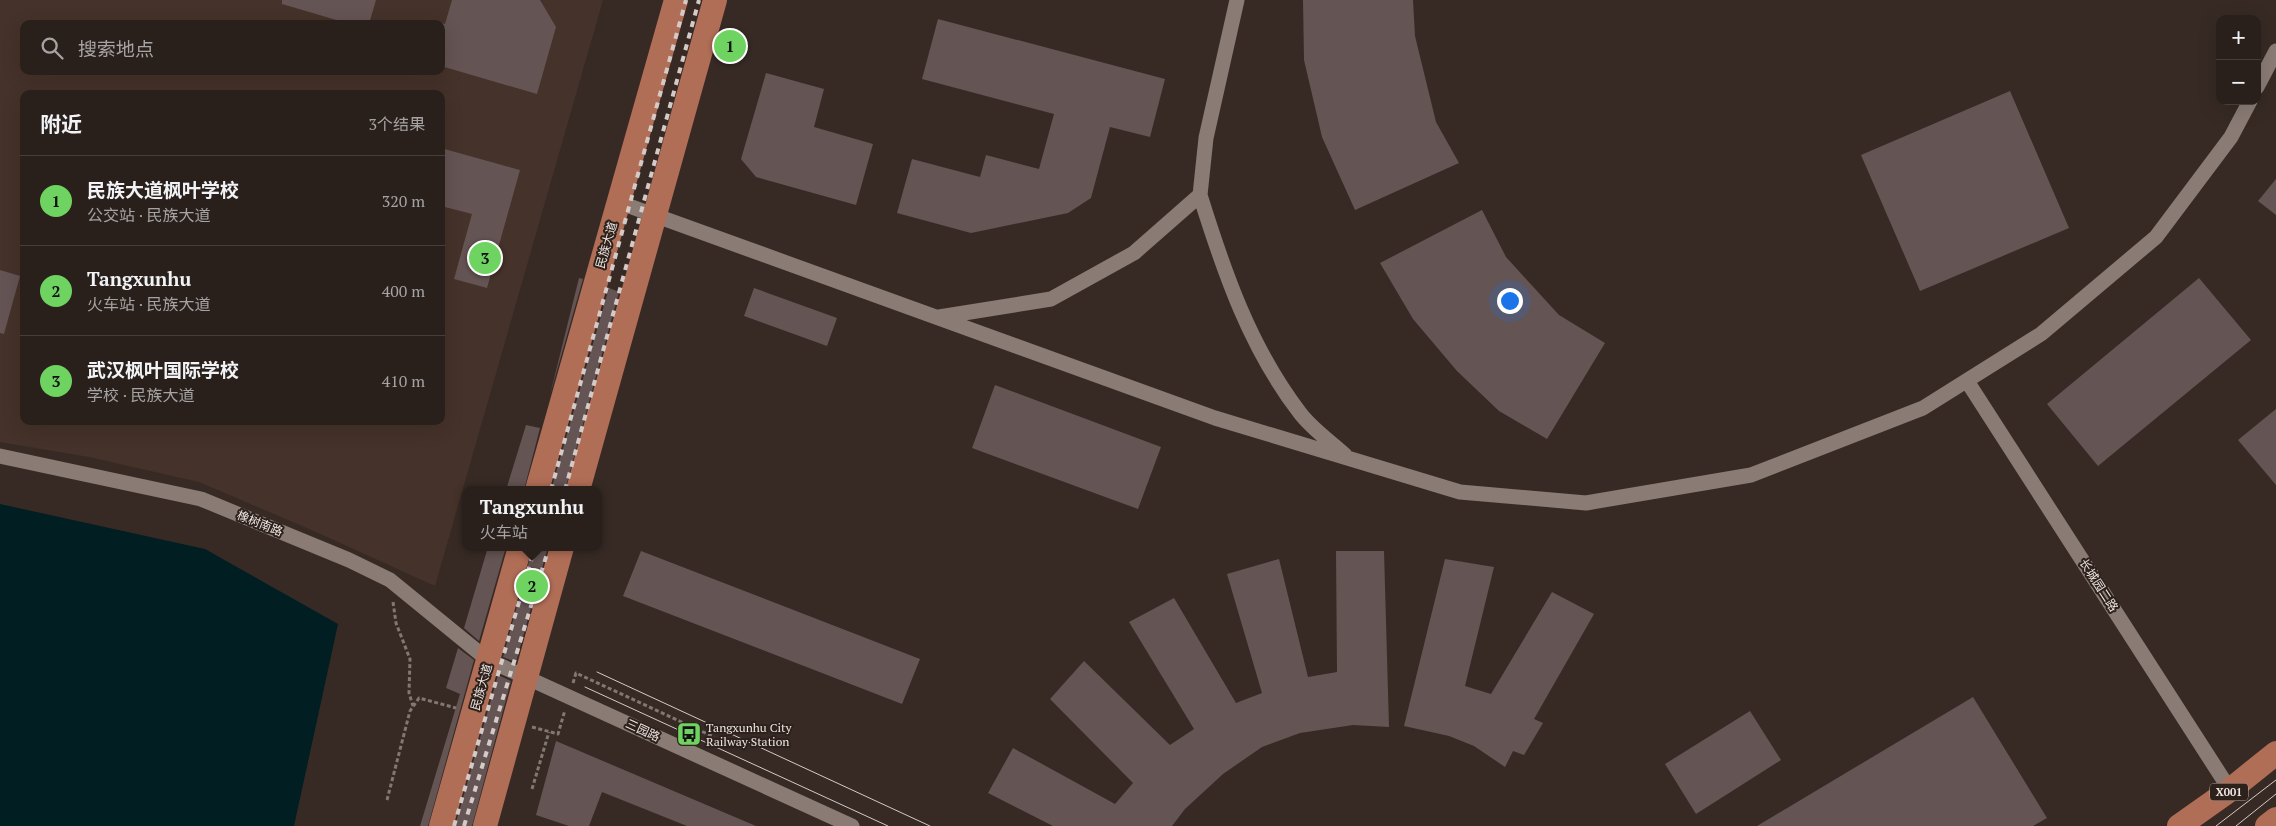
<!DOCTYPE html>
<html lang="zh">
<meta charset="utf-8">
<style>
:root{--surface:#29201c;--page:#352d29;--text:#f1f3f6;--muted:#a5a3a3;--line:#453e3b;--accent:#6ed360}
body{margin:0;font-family:"PT Serif","Noto Sans SC",serif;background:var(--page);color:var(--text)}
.controls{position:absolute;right:15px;top:15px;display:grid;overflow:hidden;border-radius:10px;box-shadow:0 5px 20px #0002}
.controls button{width:45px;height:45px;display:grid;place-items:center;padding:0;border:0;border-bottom:1px solid var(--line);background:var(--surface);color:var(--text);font:25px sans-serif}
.you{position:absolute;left:1509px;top:300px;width:18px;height:18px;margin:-12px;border:4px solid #fff;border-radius:50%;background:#1a73e8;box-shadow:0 0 0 8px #1a73e833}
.badge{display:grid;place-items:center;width:32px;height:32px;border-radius:50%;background:var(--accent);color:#111;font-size:16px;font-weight:700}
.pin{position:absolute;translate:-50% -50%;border:2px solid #fff;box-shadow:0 1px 5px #0006}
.popup{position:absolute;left:462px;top:486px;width:140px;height:65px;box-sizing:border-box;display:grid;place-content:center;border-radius:10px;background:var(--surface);filter:drop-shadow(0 1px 4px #0005);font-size:16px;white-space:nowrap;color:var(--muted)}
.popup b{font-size:19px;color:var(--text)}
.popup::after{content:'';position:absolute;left:50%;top:100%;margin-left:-10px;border:10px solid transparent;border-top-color:var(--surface)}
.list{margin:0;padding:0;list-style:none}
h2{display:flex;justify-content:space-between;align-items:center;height:65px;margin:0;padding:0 20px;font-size:21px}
h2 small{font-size:16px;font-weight:400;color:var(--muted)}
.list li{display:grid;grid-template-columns:32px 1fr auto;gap:15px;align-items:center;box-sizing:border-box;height:90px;padding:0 20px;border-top:1px solid var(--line)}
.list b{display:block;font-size:19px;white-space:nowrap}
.list p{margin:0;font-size:16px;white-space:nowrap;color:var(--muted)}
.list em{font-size:16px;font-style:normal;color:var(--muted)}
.icon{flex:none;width:28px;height:28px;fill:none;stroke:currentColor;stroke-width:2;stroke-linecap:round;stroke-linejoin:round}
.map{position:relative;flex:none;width:2276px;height:826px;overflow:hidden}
.search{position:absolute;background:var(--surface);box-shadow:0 5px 20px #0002;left:20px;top:20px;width:425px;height:55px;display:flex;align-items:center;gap:12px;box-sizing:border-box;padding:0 18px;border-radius:10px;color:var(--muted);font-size:19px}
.panel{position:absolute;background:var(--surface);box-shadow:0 5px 20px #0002;left:20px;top:90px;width:425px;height:335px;border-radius:10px}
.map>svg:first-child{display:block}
.built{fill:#45322a;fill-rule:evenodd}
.water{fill:#011e23}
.building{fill:#645453}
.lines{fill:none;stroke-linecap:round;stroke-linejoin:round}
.path{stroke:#837773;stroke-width:3;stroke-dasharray:4 2.5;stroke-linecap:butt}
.minor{stroke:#8a7b75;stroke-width:15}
.primary{stroke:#b16e57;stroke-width:24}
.tram{stroke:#d4cac7;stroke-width:1}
.rail{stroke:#d4cac7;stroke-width:4;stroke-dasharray:6 6;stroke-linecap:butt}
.labels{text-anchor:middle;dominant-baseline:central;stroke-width:4;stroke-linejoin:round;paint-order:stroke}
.shield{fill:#2d211c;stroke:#b5aba7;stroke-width:1}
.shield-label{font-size:11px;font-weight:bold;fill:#efe6e3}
.street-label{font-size:12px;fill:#efe6e3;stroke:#2d211c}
.poi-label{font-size:12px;fill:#efe6e3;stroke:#2d211c;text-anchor:start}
</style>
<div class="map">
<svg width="2276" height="826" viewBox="0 0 2276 826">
<rect width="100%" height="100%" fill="#372a25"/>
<path class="built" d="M0,0H603L435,586L314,531L199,482L89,457L0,442ZM24,24H441V71H24ZM24,94H441V421H24Z"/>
<path class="water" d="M0,504L205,549L338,624L294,826H0Z"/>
<path class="building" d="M282,0H376L369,24H350L282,4Z
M452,0H540L556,27L537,94L441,66V23L445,24Z
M1303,0H1413L1415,36L1436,122L1459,163L1355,210L1322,137L1304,60Z
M938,19L1165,79L1150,137L1110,127L1091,198L1068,213L971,233L897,213L912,159L980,177L986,155L1039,169L1054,114L922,79Z
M766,73L824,89L814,127L873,144L856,205L756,177L741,159Z
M2010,91L2069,228L1920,291L1861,155Z
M441,148L520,170L487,288L454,279L472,214L441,206Z
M2276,179V215L2258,201Z
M1482,210L1506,257L1559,315L1605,343L1547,439L1499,411L1457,371L1413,319L1380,263Z
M0,270L20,276L4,334L0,333Z
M579,278L583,279L550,395Z
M2199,278L2251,340L2098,466L2047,404Z
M609,288L619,292L565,490H551Z
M754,288L837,318L827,346L744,316Z
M995,385L1161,447L1138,509L972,448Z
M2276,409V485L2238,440Z
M526,425L540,428L524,490H506Z
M488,547H506L479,641L464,628Z
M533,547H548L516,662L503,657Z
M641,551L920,659L902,704L623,596Z
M1336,551H1384L1389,727L1353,725L1300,733L1262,747L1223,774L1185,809L1172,826H1053L988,793L1013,748L1115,804L1133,783L1050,699L1084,661L1170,745L1194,729L1129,622L1174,598L1236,703L1262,693L1227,574L1279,559L1308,677L1337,672Z
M1445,559L1494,567L1465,686L1491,694L1552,592L1594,614L1534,719L1543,723L1524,755L1513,751L1505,767L1474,746L1449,736L1404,726Z
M458,648L474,660L428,826H420L460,694L446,688Z
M498,675L511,681L472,826H455Z
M1973,697L2047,818L2033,826H1757Z
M1750,711L1781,760L1696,814L1665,764Z
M556,741L756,826H687L602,792L589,826H569L536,815Z"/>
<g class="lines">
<path class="path" d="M393,602L396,623L410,659L409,693L413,706
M573,683L576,673L714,737
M532,727L558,734L565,710
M532,789L549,732
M387,800L410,711L419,698L456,708"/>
<path class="minor" d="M2257,87L2276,51
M1200,195L1206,138L1237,0
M618,202L1215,418L1460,492L1586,503L1751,475L1923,408L2041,334L2156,237L2231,137L2250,101
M939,317L1051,299L1134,253L1200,195C1224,272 1250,348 1300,413C1312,429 1331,442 1345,455
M1967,381L2230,790
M0,456L201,499L349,560L390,580L488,660L852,826"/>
<path class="primary" d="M537,490L676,0
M578,490L715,0
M441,826L520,547
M485,826L562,547
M2179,826L2230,790L2276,753
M2267,826L2276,819"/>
<path class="tram" d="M597,672L930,826
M585,687L888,826
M2216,826L2276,780
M2236,826L2276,794"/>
<path class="rail" d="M551,490L686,0
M565,490L699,0
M454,826L535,547
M464,826L549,547"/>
</g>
<defs>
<symbol id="bus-square" viewBox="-11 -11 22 22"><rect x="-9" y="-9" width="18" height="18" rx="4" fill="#6ed360" stroke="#2d211c"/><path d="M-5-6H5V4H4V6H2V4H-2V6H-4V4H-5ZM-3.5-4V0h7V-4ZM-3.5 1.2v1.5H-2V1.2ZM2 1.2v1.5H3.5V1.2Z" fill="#111"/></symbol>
</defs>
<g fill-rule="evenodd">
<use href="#bus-square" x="675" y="720" width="28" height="28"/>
</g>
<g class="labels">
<rect class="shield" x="2210" y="783.5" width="38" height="17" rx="4"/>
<g class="shield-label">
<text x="2229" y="792">X001</text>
</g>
<g class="street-label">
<text transform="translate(606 245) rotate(-74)">民族大道</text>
<text transform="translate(260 523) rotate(22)">橡树南路</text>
<text transform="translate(2099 585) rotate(57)">长城园二路</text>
<text transform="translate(481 687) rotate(-74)">民族大道</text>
<text transform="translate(643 730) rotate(25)">三园路</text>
</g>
<g class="poi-label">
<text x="706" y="727">Tangxunhu City<tspan x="706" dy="14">Railway Station</tspan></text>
</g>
</g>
</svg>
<div class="controls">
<button>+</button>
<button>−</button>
</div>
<div class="you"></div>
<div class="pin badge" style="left:730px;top:46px">1</div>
<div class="pin badge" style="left:532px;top:586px">2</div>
<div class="popup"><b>Tangxunhu</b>火车站</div>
<div class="pin badge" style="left:485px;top:258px">3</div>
<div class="search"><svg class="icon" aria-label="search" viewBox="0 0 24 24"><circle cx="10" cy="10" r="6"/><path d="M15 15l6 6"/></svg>搜索地点</div>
<section class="panel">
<h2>附近<small>3个结果</small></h2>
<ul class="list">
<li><span class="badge">1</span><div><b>民族大道枫叶学校</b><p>公交站 · 民族大道</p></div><em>320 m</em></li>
<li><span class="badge">2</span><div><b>Tangxunhu</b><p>火车站 · 民族大道</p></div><em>400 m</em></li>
<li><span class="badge">3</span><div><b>武汉枫叶国际学校</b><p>学校 · 民族大道</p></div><em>410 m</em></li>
</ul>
</section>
</div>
